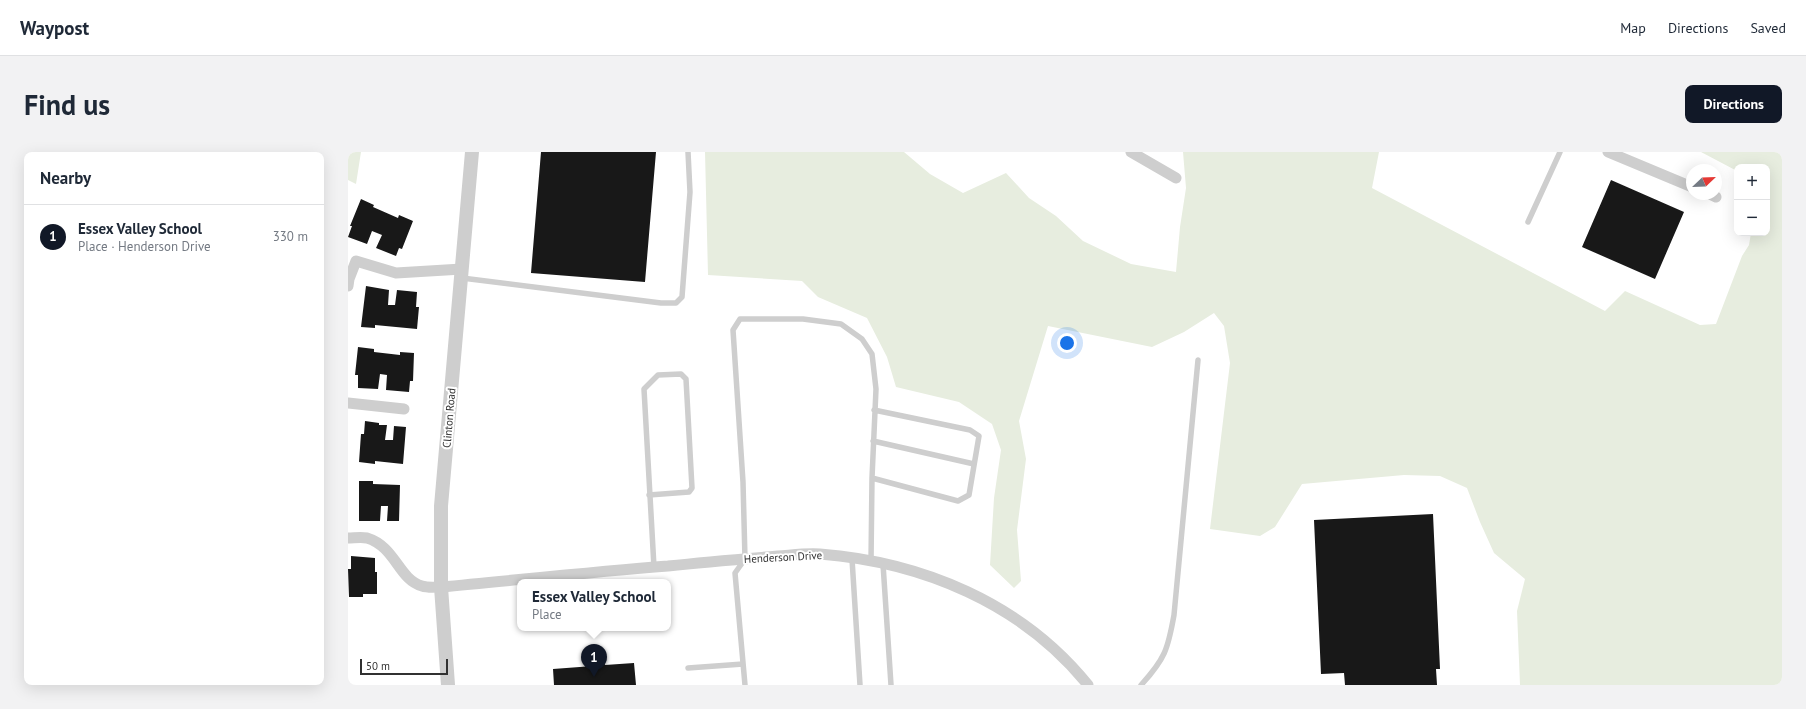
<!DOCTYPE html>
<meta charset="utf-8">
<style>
:root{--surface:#fff;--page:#f2f2f3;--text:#1f2937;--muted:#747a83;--line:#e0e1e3;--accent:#111827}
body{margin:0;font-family:"PT Sans",sans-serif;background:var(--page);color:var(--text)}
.controls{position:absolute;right:12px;top:12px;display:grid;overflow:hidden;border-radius:8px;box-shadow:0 4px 16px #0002}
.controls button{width:36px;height:36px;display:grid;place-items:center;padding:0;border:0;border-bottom:1px solid var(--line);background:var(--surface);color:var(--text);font:20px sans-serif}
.compass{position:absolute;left:1338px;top:12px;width:36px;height:36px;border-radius:50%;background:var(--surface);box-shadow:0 4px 16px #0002;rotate:67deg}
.scale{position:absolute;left:12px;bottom:10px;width:88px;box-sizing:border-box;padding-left:4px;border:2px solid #313131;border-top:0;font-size:11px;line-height:14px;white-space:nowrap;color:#313131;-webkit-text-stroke:3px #fff;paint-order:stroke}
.you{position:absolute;left:719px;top:191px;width:14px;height:14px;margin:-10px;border:3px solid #fff;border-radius:50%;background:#1a73e8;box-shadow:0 0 0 6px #1a73e833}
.badge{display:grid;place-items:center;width:26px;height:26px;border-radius:50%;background:var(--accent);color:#fff;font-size:13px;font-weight:700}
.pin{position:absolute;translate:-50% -33px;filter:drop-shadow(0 1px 2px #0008)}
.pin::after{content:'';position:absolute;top:21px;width:14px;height:12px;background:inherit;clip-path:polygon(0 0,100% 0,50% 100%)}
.popup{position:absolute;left:169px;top:427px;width:154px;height:52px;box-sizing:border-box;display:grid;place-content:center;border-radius:8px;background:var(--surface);filter:drop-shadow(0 1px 3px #0005);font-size:13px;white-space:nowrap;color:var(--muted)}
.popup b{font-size:15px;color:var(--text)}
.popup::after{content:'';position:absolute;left:50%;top:100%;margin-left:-8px;border:8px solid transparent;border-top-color:var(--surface)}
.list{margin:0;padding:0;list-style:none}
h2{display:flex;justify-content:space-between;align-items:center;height:52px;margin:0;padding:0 16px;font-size:17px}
h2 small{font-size:13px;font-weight:400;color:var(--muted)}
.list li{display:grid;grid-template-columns:26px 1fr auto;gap:12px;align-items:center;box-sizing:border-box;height:64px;padding:0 16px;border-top:1px solid var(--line)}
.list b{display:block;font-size:15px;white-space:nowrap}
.list p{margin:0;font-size:13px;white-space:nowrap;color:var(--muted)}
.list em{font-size:13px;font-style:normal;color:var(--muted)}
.map{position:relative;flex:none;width:1434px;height:533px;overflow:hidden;border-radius:8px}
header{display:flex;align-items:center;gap:24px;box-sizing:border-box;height:56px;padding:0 20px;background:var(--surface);border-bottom:1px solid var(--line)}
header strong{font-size:19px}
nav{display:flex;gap:22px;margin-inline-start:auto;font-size:14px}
.intro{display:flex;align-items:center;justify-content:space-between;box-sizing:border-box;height:96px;padding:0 24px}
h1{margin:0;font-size:28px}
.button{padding:10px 18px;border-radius:8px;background:var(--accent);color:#fff;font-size:14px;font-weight:700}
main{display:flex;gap:24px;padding:0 24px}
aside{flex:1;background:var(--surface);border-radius:8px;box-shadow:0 4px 16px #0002}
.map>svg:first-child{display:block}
.green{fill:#e7eddf}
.building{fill:#181818}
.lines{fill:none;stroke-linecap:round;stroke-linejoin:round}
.service{stroke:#cecece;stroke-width:5.5}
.minor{stroke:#cecece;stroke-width:11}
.tertiary{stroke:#cecece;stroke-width:14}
.labels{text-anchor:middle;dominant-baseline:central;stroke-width:4;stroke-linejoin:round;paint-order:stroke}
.street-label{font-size:11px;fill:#313131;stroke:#fff}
</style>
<header>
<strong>Waypost</strong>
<nav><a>Map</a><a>Directions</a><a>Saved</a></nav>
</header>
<div class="intro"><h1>Find us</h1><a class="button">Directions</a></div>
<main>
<aside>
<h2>Nearby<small></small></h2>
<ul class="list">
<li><span class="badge">1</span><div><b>Essex Valley School</b><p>Place · Henderson Drive</p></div><em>330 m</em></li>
</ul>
</aside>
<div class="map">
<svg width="1434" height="533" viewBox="0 0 1434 533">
<rect width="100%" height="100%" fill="#fff"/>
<path class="green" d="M0,0H13L8,32L0,28Z
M357,0H556L582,22L615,41L658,21L681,46L708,64L735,89L783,112L828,120L832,75L838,36L835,0H1031L1024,36L1257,159L1277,139L1352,173L1368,172L1394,104L1401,93L1403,81H1419V15H1389V19L1353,0H1434V533H1172L1169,459L1177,427L1146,401L1132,370L1119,336L1092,324L1056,323L954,332L927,375L912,384L862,377L882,211L876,174L866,161L836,180L804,195L700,174L671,269L678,307L669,378L673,429L666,436L642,413L646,346L653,298L644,272L611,250L548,235L539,205L519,166L470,145L454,129L360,123Z"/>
<path class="building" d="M193,0H308L297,130L183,121Z
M1263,28L1336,60L1307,127L1234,95Z
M13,47L26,53L25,55L50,66L51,63L65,69L54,97L51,96L48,104L28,96L34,83L24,79L19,92L0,85L4,74H2Z
M18,134L41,138L40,153H47L49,138L69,140L68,155H71L69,177L27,173V176L13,175Z
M10,195L26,197V200L52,203V200L66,201L65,229H62L61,240L38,238L39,223L32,222L30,237L10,236V223H7Z
M17,269L31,271V273H39L37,288H45L46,274L58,275L55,312L27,309V312L11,310L13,282H16Z
M11,329H25V332L52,333L51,369H39L40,354H33L32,369H11Z
M1085,362L1092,517H1088L1089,533H997L996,521L973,522L966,368Z
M3,404L27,406V420H29V442H15V445H1L0,417H3Z
M256,510L257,513L286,511L288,533H206L205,517L245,514V511Z"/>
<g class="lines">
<path class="service" d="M1180,70L1212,0
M114,126L313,151H328L334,145L342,40L340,0
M525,289L626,312
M301,343L341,340L344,336L338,227L333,222L310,223L296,237L306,415
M504,407L512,533
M523,410L524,326L610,349L621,343L631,284L622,278L526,258
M535,412L543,533
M340,516L395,512
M397,533L387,421L397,407L395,330L385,178L392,167H455L493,172L514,187L524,202L528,237L524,326
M793,533C817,507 820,497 826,463L850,208"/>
<path class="minor" d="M783,0L828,26
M1260,0L1344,35
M1362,42L1368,45
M0,134L1,127L8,109L48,121L114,117
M0,251L56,257
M0,386C6,386 13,385 19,386C48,395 50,427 74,434C80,436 87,435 93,435C169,428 244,420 320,414C357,410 393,407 430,404C444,403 458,401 472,402C574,410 674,451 740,533"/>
<path class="tertiary" d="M100,533L93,435V354L124,0"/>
</g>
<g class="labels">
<g class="street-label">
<text transform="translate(101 266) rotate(-85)">Clinton Road</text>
<text transform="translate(435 405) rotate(-3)">Henderson Drive</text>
</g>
</g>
</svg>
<div class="controls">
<button>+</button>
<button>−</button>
</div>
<svg class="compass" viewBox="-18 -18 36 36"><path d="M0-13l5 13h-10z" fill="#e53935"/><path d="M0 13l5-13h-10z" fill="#747a83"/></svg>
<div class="scale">50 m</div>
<div class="you"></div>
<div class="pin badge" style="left:246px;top:525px">1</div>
<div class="popup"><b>Essex Valley School</b>Place</div>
</div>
</main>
